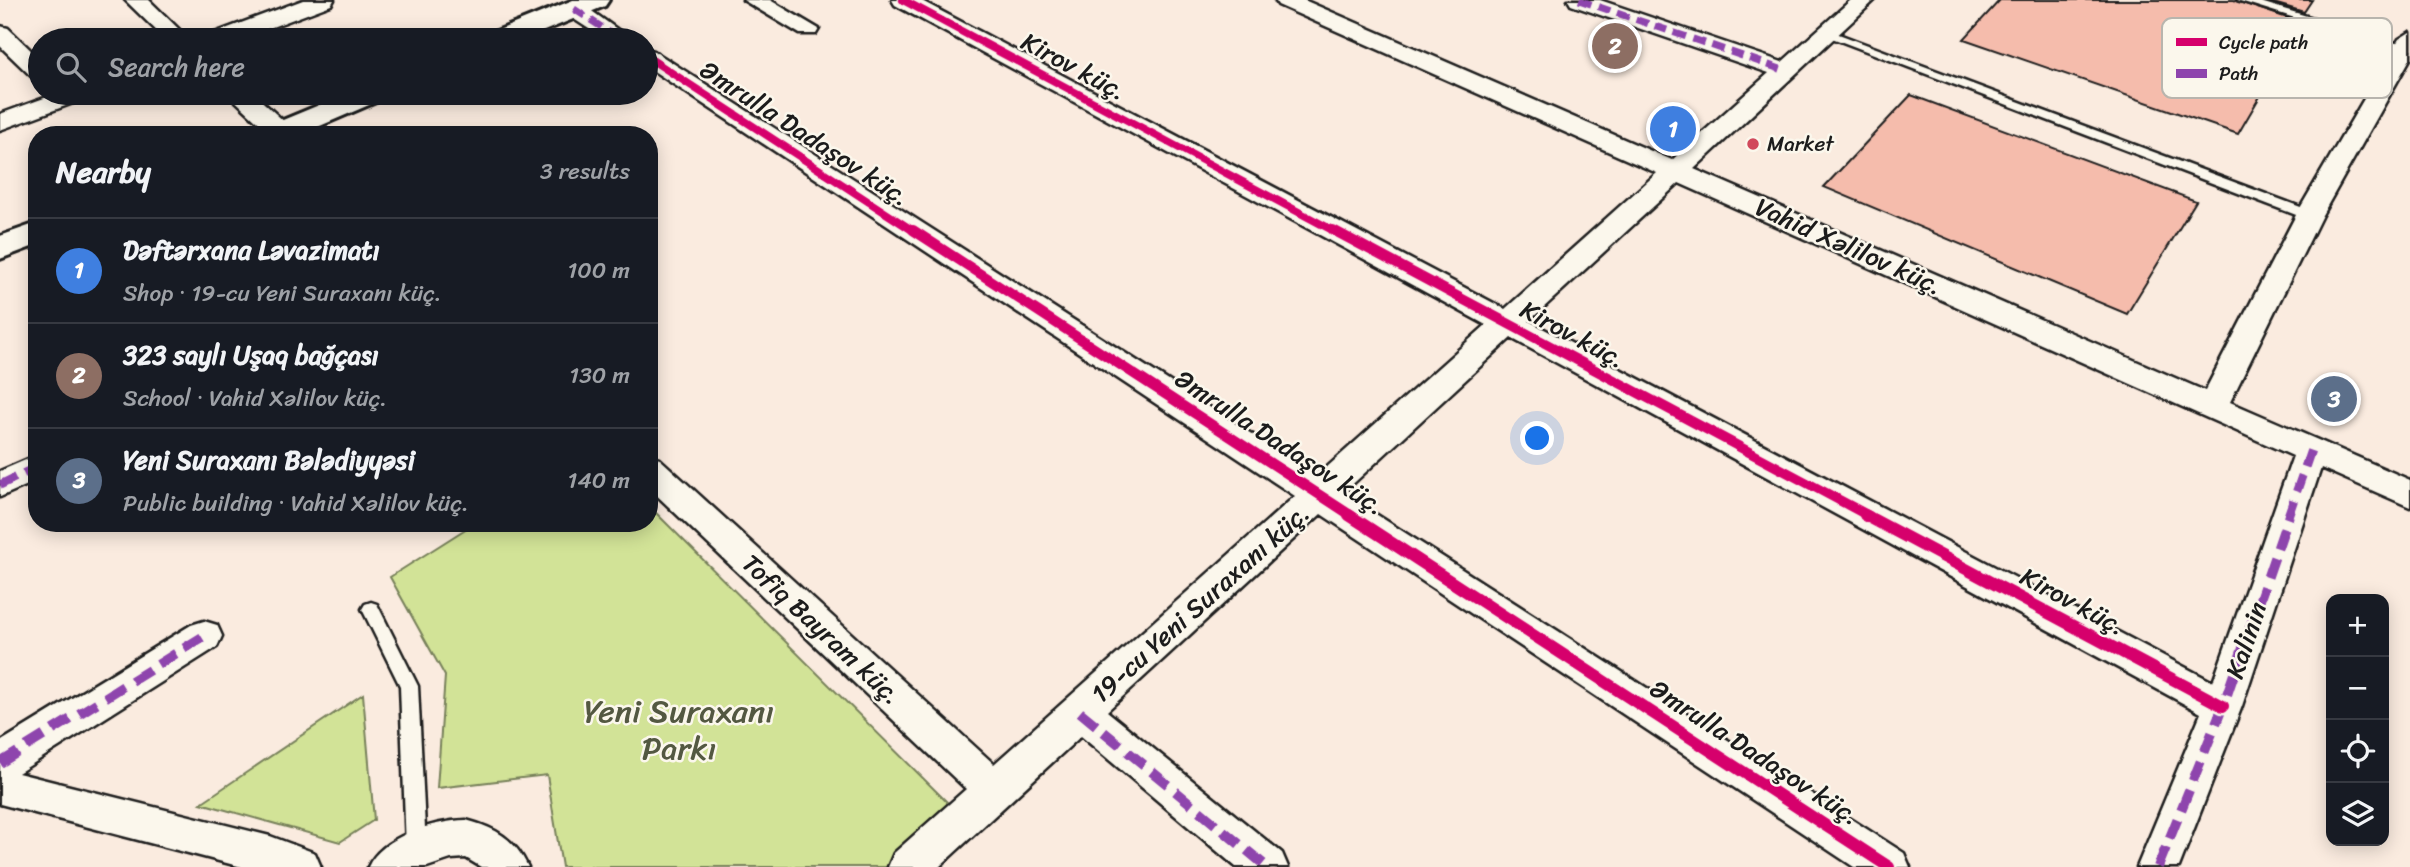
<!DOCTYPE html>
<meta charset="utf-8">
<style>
:root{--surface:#171b24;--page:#242831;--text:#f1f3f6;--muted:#9ea1a6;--line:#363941;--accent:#0b8043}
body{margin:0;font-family:Sriracha,sans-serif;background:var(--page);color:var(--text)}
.controls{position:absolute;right:21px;bottom:21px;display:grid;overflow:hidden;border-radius:14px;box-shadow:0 4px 18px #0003}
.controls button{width:63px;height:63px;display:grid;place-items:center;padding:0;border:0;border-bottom:2px solid var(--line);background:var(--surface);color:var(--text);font:35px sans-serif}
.you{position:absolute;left:1538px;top:439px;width:24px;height:24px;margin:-18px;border:5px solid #fff;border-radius:50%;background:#1a73e8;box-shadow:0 0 0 10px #1a73e833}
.badge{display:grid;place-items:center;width:46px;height:46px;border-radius:50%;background:var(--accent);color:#fff;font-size:23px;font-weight:700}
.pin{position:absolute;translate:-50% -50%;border:4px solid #fff;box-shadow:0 2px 7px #0006}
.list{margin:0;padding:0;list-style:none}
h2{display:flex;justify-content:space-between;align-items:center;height:91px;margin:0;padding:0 28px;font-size:30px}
h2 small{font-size:23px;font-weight:400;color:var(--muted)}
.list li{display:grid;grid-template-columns:46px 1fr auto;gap:21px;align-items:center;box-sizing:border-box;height:105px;padding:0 28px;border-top:2px solid var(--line)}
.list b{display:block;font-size:26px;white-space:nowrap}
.list p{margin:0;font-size:23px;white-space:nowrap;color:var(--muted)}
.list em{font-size:23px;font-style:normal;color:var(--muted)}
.icon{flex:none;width:38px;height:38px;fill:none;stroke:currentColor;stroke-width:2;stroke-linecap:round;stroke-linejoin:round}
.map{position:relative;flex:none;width:2410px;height:867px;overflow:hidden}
.search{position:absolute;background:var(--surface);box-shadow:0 4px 18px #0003;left:28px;top:28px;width:630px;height:77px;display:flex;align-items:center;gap:18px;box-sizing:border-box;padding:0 24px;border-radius:38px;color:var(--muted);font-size:26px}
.panel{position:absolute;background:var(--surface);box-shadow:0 4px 18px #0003;left:28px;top:126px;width:630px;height:406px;border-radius:28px}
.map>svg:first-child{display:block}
.green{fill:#d2e397;stroke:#77805a;stroke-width:2}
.building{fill:#f5bcac;stroke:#1c1c1c;stroke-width:2}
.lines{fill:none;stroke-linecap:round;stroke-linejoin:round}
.service-casing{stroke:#1c1c1c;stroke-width:5}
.minor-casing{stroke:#1c1c1c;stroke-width:5}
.tertiary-casing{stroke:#1c1c1c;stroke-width:6}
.service{fill:#fbf7ec;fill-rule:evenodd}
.minor{fill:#fbf7ec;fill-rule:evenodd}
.tertiary{fill:#fbf7ec;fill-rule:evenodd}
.quiet-far2{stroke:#8e44ad;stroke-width:7;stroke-dasharray:13 7;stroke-linecap:butt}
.quiet-far1{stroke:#8e44ad;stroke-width:9;stroke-dasharray:17 9;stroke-linecap:butt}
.quiet{stroke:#8e44ad;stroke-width:10;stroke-dasharray:21 10;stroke-linecap:butt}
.cycleway-far2-casing{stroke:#fbf7ec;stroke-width:11}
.cycleway-far1-casing{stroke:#fbf7ec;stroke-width:14}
.cycleway-casing{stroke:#fbf7ec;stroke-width:17}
.cycleway-far2{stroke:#d6006c;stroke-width:8}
.cycleway-far1{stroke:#d6006c;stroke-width:10}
.cycleway{stroke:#d6006c;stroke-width:12}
.poi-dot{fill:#d1495b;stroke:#fbf7ec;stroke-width:2.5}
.labels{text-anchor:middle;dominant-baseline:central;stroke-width:5;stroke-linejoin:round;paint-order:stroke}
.far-poi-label{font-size:21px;fill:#1c1c1c;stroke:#fbf7ec;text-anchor:start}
.street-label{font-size:26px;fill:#1c1c1c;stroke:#fbf7ec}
.near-park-label{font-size:32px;fill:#535841;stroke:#fbf7ec}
.key{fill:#fbf7ec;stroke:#b8b5ae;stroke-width:2}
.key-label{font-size:19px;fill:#1c1c1c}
</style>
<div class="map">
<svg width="2410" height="867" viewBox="0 0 2410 867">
<rect width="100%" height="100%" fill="#faebdf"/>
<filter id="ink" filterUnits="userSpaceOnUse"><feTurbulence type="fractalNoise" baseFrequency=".0143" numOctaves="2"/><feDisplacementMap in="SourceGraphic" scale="14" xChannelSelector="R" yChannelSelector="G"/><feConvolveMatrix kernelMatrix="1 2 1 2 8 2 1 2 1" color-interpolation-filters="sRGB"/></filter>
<g filter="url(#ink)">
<path class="green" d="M649,506L952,807L889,867H562L547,775L437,788L445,676L390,577L475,523H649Z
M363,694L374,820L340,842L201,803Z"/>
<path class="building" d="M2000,0H2234L2299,22L2289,38L2293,40L2238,134L1964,39Z
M2263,0H2312L2304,12Z
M1911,95L2196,201L2127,314L1824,187Z"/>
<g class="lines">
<defs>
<path id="service" d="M2237,0H2254L2409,47L2410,50L2401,51Z
M1828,30L2314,212L2316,215L2314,218H2304L1824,35L1822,33Z
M371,602L377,604L418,686L426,849L423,856L416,859L409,856L406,849L400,686L362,609L365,604Z"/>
<path id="minor" d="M125,0H149L190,40H166Z
M303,0H334L331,5L237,40H206L209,35Z
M743,0H770L819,29L816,34H800Z
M892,0H920L1505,309L1657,173L1278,5L1275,0H1304L1672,160L1769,73L1571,5L1568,0H1600L1782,62L1851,0H1875L1694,169L2205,391L2296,215L2399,39L2410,32V59L2322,215L2230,402L2410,480V507L2321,468L2242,706L2179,867H2137L2201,713L1511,338L1343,493L1904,853L1910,867H1854L1321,514L1107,711L1282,853L1288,867H1236L1081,736L939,867H888L894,853L966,789L649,488V456L660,459L994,764L1295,496L646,66V49L654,51L1317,476L1486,325L895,5ZM1679,183L2293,456L2213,682L1529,321Z
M574,2L582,4L632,40H606L566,14L563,9Z
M0,26L8,28L40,59V79L32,77L0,46Z
M58,93H91L87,98L0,130V114Z
M227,93H253L299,135H272Z
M37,455V481L0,497V471Z
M204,621L217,625L222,636L217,647L18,773L270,836L315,853L321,867H242L0,804V742L191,625Z
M466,820C496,828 515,839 528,867H481L466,858L451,859L427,867H368C382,836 434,821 466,820Z"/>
<path id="tertiary" d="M573,0H609L605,6L522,40H485L489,34Z
M348,93H388L383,99L299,135H257L261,129Z
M37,223V245L0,259V236Z"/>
</defs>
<use href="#service" class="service-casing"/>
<use href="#minor" class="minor-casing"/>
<use href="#tertiary" class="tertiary-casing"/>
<use href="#service" class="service"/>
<use href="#minor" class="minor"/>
<use href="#tertiary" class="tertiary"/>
<path class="quiet-far2" d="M1579,0L1786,71
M574,9L621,40"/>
<path class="quiet-far1" d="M0,485L37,467
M2288,516L2311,450"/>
<path class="quiet" d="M1080,712L1267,867
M0,763L204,636
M2158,867L2223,706L2289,515"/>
<defs>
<path id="cycleway-far2" d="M903,0L1336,232
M646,56L915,232"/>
<path id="cycleway-far1" d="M913,230L1352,516
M1333,230L1869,516"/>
<path id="cycleway" d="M1349,515L1889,867
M1865,515L2223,706"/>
</defs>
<use href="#cycleway-far2" class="cycleway-far2-casing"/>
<use href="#cycleway-far1" class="cycleway-far1-casing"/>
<use href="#cycleway" class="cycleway-casing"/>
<use href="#cycleway-far2" class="cycleway-far2"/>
<use href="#cycleway-far1" class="cycleway-far1"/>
<use href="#cycleway" class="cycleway"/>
</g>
</g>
<circle class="poi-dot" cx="1753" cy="144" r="7"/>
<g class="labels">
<g class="far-poi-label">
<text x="1767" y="144">Market</text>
</g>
<g class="street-label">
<text transform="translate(1074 66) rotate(28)">Kirov küç.</text>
<text transform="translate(805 133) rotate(33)">Əmrulla Dadaşov küç.</text>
<text transform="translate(1849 246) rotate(24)">Vahid Xəlilov küç.</text>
<text transform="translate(1573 334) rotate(28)">Kirov küç.</text>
<text transform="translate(1280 442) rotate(33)">Əmrulla Dadaşov küç.</text>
<text transform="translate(2073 601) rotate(28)">Kirov küç.</text>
<text transform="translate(1200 603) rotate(-42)">19-cu Yeni Suraxanı küç.</text>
<text transform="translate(822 629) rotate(43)">Tofiq Bayram küç.</text>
<text transform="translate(2246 640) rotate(-71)">Kalinin</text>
<text transform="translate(1755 752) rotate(33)">Əmrulla Dadaşov küç.</text>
</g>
<g class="near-park-label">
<text x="679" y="711">Yeni Suraxanı<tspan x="679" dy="37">Parkı</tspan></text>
</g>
</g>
<rect x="2162" y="18" width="230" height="80" rx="10" class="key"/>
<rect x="2176" y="38" width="31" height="8" fill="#d6006c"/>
<rect x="2176" y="69" width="31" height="9" fill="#8e44ad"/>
<g class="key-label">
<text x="2219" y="49">Cycle path</text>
<text x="2219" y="80">Path</text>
</g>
</svg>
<div class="controls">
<button>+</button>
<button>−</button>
<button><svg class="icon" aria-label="locate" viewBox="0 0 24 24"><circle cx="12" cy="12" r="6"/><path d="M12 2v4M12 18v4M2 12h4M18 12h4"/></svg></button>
<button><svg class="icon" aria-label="layers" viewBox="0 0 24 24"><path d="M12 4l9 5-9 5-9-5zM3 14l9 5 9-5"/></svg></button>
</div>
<div class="you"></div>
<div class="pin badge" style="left:1673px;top:129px;background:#3f7fe0">1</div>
<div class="pin badge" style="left:1615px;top:46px;background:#8d6e63">2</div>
<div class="pin badge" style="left:2334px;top:399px;background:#5c6f8a">3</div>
<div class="search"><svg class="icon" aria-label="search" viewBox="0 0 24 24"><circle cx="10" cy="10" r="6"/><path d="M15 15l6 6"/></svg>Search here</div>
<section class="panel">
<h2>Nearby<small>3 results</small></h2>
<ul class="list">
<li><span class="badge" style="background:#3f7fe0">1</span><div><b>Dəftərxana Ləvazimatı</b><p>Shop · 19-cu Yeni Suraxanı küç.</p></div><em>100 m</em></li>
<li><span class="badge" style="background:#8d6e63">2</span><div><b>323 saylı Uşaq bağçası</b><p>School · Vahid Xəlilov küç.</p></div><em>130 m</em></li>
<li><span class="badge" style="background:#5c6f8a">3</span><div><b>Yeni Suraxanı Bələdiyyəsi</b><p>Public building · Vahid Xəlilov küç.</p></div><em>140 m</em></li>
</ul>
</section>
</div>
